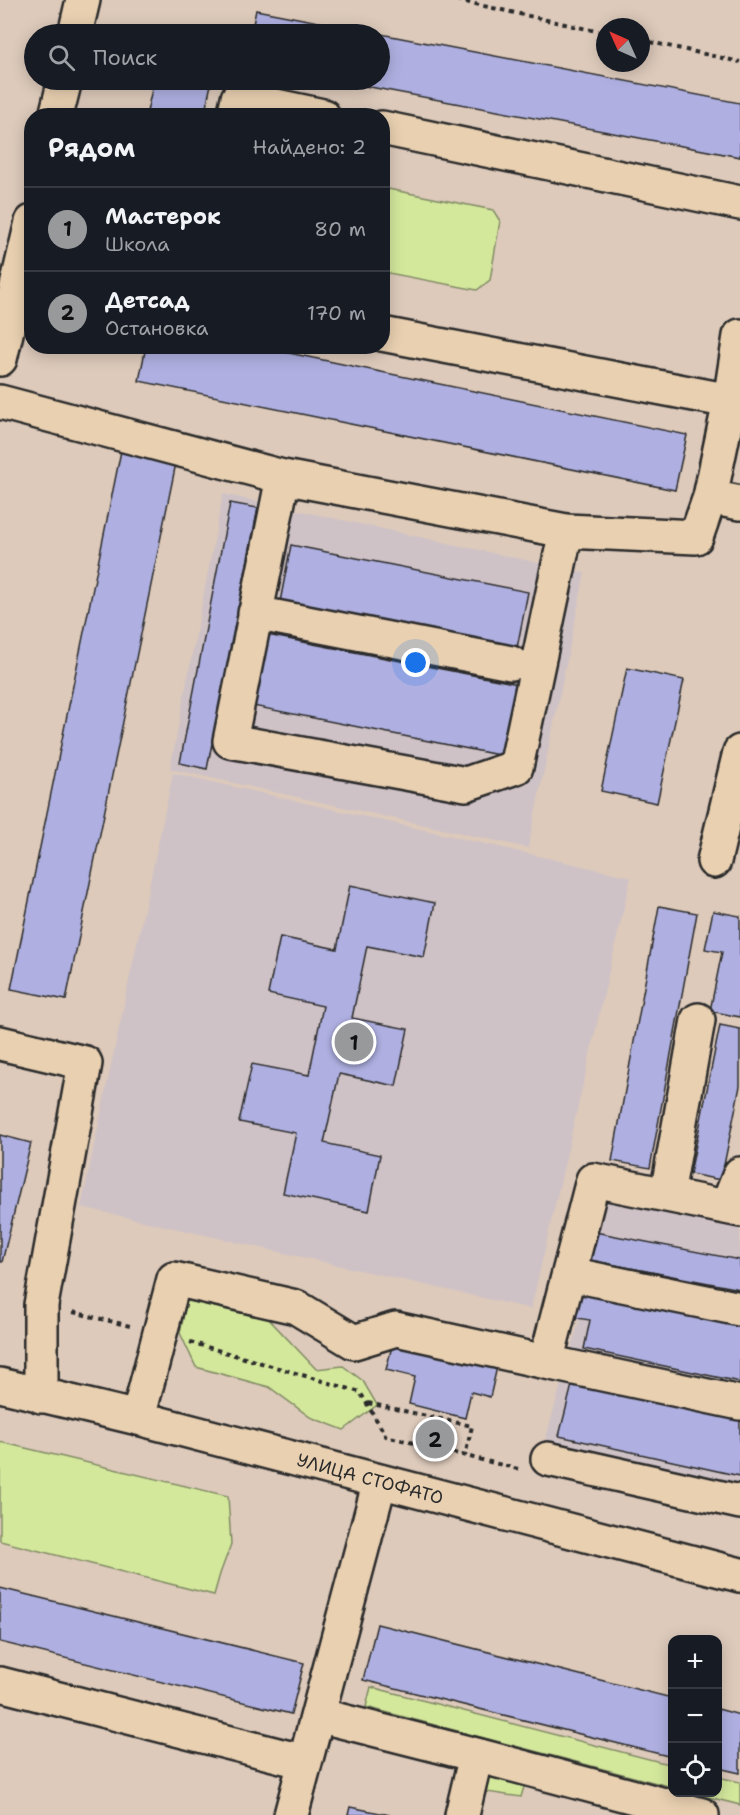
<!DOCTYPE html>
<html lang="ru">
<meta charset="utf-8">
<style>
:root{--surface:#171b24;--page:#20242c;--text:#f1f3f6;--muted:#9ea1a6;--line:#363941;--accent:#98999b}
body{margin:0;font-family:"Shantell Sans",sans-serif;background:var(--page);color:var(--text)}
.controls{position:absolute;right:18px;bottom:18px;display:grid;overflow:hidden;border-radius:12px;box-shadow:0 3px 15px #0003}
.controls button{width:54px;height:54px;display:grid;place-items:center;padding:0;border:0;border-bottom:2px solid var(--line);background:var(--surface);color:var(--text);font:30px sans-serif}
.compass{position:absolute;left:596px;top:18px;width:54px;height:54px;border-radius:50%;background:var(--surface);box-shadow:0 3px 15px #0003;rotate:315deg}
.you{position:absolute;left:416px;top:663px;width:21px;height:21px;margin:-15px;border:4px solid #fff;border-radius:50%;background:#1a73e8;box-shadow:0 0 0 9px #1a73e833}
.badge{display:grid;place-items:center;width:39px;height:39px;border-radius:50%;background:var(--accent);color:#111;font-size:20px;font-weight:700}
.pin{position:absolute;translate:-50% -50%;border:3px solid #fff;box-shadow:0 2px 6px #0006}
.list{margin:0;padding:0;list-style:none}
h2{display:flex;justify-content:space-between;align-items:center;height:78px;margin:0;padding:0 24px;font-size:26px}
h2 small{font-size:20px;font-weight:400;color:var(--muted)}
.list li{display:grid;grid-template-columns:39px 1fr auto;gap:18px;align-items:center;box-sizing:border-box;height:84px;padding:0 24px;border-top:2px solid var(--line)}
.list b{display:block;font-size:22px;white-space:nowrap}
.list p{margin:0;font-size:20px;white-space:nowrap;color:var(--muted)}
.list em{font-size:20px;font-style:normal;color:var(--muted)}
.icon{flex:none;width:33px;height:33px;fill:none;stroke:currentColor;stroke-width:2;stroke-linecap:round;stroke-linejoin:round}
.map{position:relative;flex:none;width:740px;height:1815px;overflow:hidden}
.search{position:absolute;background:var(--surface);box-shadow:0 3px 15px #0003;left:24px;top:24px;width:366px;height:66px;display:flex;align-items:center;gap:15px;box-sizing:border-box;padding:0 21px;border-radius:33px;color:var(--muted);font-size:22px}
.panel{position:absolute;background:var(--surface);box-shadow:0 3px 15px #0003;left:24px;top:108px;width:366px;height:246px;border-radius:24px}
.map>svg:first-child{display:block}
.built{fill:#cfc2c6}
.green{fill:#d4e89c;stroke:#808a64;stroke-width:1.5}
.building{fill:#afb0e1;stroke:#2b2b2b;stroke-width:1.5}
.lines{fill:none;stroke-linecap:round;stroke-linejoin:round}
.minor-casing{stroke:#2b2b2b;stroke-width:38}
.path{stroke:#2b2b2b;stroke-width:4;stroke-dasharray:4.5 4.5;stroke-linecap:butt}
.minor{stroke:#e9d0b1;stroke-width:33}
.labels{text-anchor:middle;dominant-baseline:central;stroke-width:5;stroke-linejoin:round;paint-order:stroke}
.street-label{font-size:18px;fill:#2b2b2b;stroke:#e9d0b1}
</style>
<div class="map">
<svg width="740" height="1815" viewBox="0 0 740 1815">
<rect width="100%" height="100%" fill="#ddcabb"/>
<filter id="ink" filterUnits="userSpaceOnUse"><feTurbulence type="fractalNoise" baseFrequency=".0167" numOctaves="2"/><feDisplacementMap in="SourceGraphic" scale="12" xChannelSelector="R" yChannelSelector="G"/><feConvolveMatrix kernelMatrix="1 2 1 2 8 2 1 2 1" color-interpolation-filters="sRGB"/></filter>
<g filter="url(#ink)">
<path class="built" d="M223,494L585,573L528,848L170,769Z
M173,773L631,877L531,1309L81,1207Z
M595,1191L740,1223V1487L544,1444L579,1321L567,1318Z"/>
<path class="green" d="M383,188L493,210L500,221L490,280L477,290L383,272Z
M187,1299L218,1302L263,1313L316,1369L343,1366L363,1381L377,1405L344,1430L310,1417L269,1387L196,1367L180,1333Z
M0,1442L228,1496L231,1544L220,1574L214,1595L0,1541Z
M371,1687L672,1765V1787L366,1707Z
M490,1758L529,1770L521,1797L480,1791Z
M718,1777L740,1782V1805L693,1793L718,1792Z"/>
<path class="building" d="M256,10L740,103V157L333,80H380V34H251Z
M154,80H212L204,116H146Z
M146,346H255L687,435L675,490L139,381Z
M121,451L176,463L66,1000L11,989Z
M230,503L258,508L207,769L180,763Z
M291,545L528,592L517,648L280,602Z
M267,635L518,684L504,756L253,706Z
M627,668L684,680L657,803L601,791Z
M350,885L435,903L424,957L367,946L352,1018L408,1029L396,1086L339,1074L324,1143L380,1155L369,1211L283,1193L296,1133L239,1122L252,1064L309,1075L323,1006L268,994L280,937L337,949Z
M659,906L697,913L650,1168L612,1161Z
M713,911L740,916V1017L710,1011L722,952L705,949Z
M720,1025L740,1029V1086L721,1180L690,1174Z
M0,1135L31,1143L2,1262H0Z
M595,1232L740,1260V1289L589,1260Z
M576,1288L740,1321V1382L584,1349L590,1320L570,1317Z
M393,1342L497,1367L490,1397L471,1392L465,1418L409,1404L415,1377L386,1370Z
M573,1381L740,1414V1476L559,1436Z
M0,1588L304,1663L291,1714L0,1642Z
M377,1624L672,1698V1757L363,1680Z
M718,1709L740,1715V1773L718,1768Z
M350,1807L390,1815H348Z"/>
<g class="lines">
<defs>
<path id="minor" d="M75,34L83,0
M56,116L65,80
M234,116L238,98L323,116
M382,128L740,203
M382,334L730,401L710,497
M0,359L32,222
M730,401L740,336
M0,402L283,477L566,531L696,537L710,497L740,503
M283,477L230,741L466,784L516,767L566,531
M255,613L511,663
M714,861L740,752
M0,1043L85,1063L41,1305V1396
M667,1194L698,1020
M727,1207L740,1174
M569,1274L740,1309
M546,1362L740,1403
M0,1385L138,1418L740,1575
M138,1418L174,1279L296,1307L354,1342L396,1329L546,1362L593,1180L740,1210
M548,1459L740,1502
M0,1684L305,1762
M318,1715L476,1755L702,1815
M291,1815L380,1481
M462,1815L476,1755"/>
</defs>
<use href="#minor" class="minor-casing"/>
<path class="path" d="M457,0L605,33
M641,40L740,62
M73,1312L130,1326
M190,1342L360,1392L386,1436L518,1469
M368,1403L472,1426L465,1456"/>
<use href="#minor" class="minor"/>
</g>
</g>
<g class="labels">
<g class="street-label">
<text transform="translate(370 1479) rotate(15)">УЛИЦА СТОФАТО</text>
</g>
</g>
</svg>
<div class="controls">
<button>+</button>
<button>−</button>
<button><svg class="icon" aria-label="locate" viewBox="0 0 24 24"><circle cx="12" cy="12" r="6"/><path d="M12 2v4M12 18v4M2 12h4M18 12h4"/></svg></button>
</div>
<svg class="compass" viewBox="-18 -18 36 36"><path d="M0-13l5 13h-10z" fill="#e53935"/><path d="M0 13l5-13h-10z" fill="#9ea1a6"/></svg>
<div class="you"></div>
<div class="pin badge" style="left:354px;top:1042px">1</div>
<div class="pin badge" style="left:435px;top:1439px">2</div>
<div class="search"><svg class="icon" aria-label="search" viewBox="0 0 24 24"><circle cx="10" cy="10" r="6"/><path d="M15 15l6 6"/></svg>Поиск</div>
<section class="panel">
<h2>Рядом<small>Найдено: 2</small></h2>
<ul class="list">
<li><span class="badge">1</span><div><b>Мастерок</b><p>Школа</p></div><em>80 m</em></li>
<li><span class="badge">2</span><div><b>Детсад</b><p>Остановка</p></div><em>170 m</em></li>
</ul>
</section>
</div>
